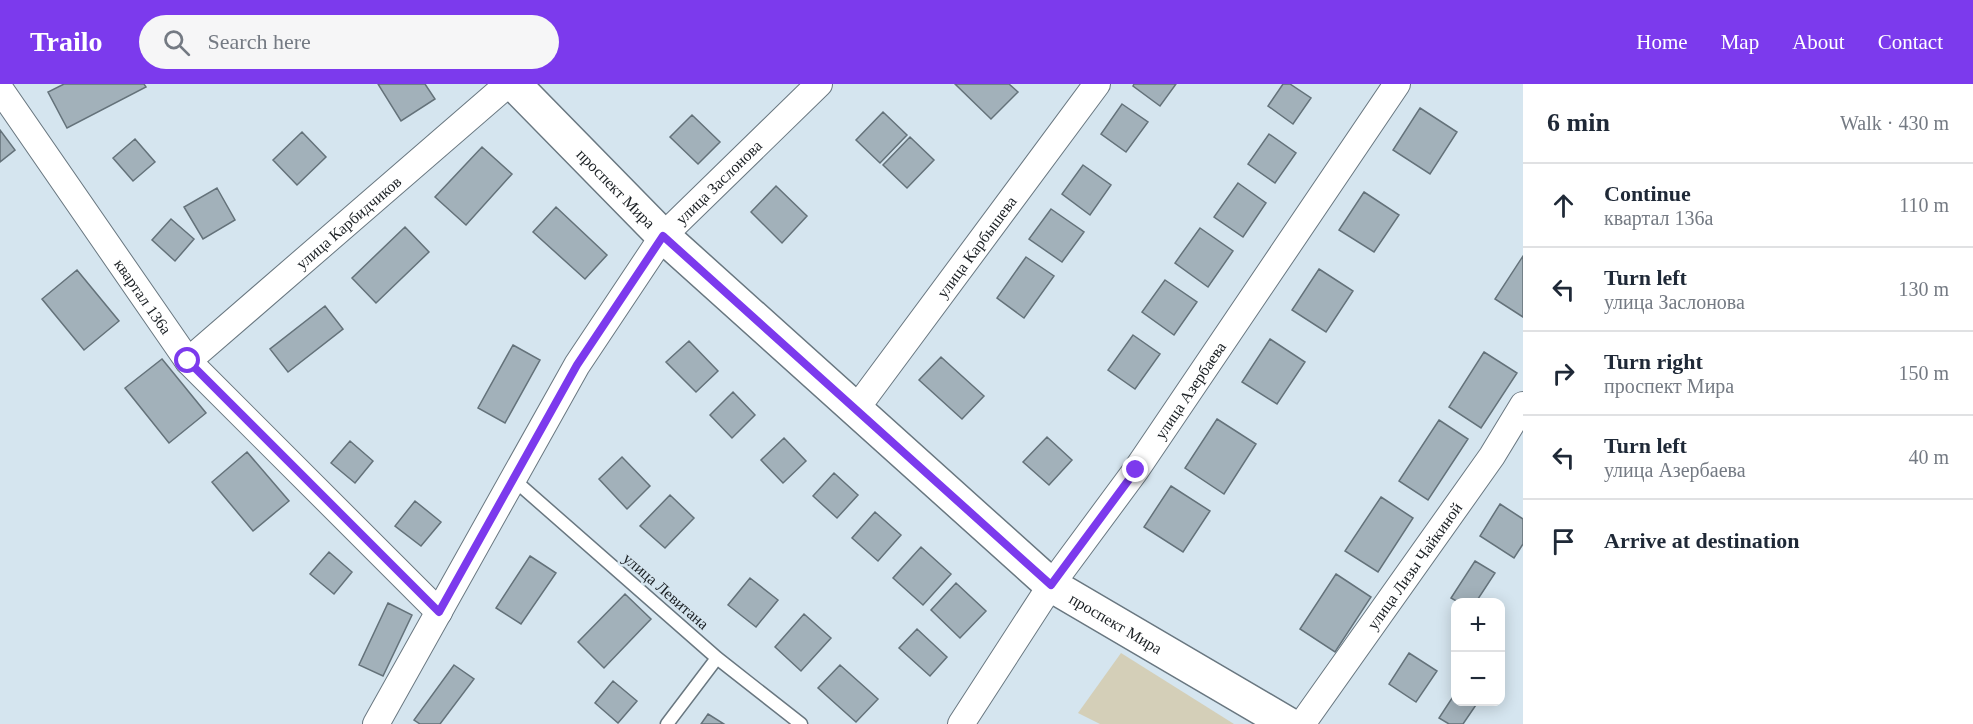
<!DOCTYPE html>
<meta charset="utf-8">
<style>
:root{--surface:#fff;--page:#f6f6f7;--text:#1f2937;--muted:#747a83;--line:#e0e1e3;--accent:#7c3aed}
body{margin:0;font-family:"Times New Roman",serif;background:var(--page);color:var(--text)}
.controls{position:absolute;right:18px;bottom:18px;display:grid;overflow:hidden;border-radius:12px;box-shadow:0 3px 15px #0003}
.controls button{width:54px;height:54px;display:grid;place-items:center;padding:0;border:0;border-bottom:2px solid var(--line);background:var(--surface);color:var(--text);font:30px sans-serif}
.stop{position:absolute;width:18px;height:18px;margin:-14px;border:4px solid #7c3aed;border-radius:50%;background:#fff}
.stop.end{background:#7c3aed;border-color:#fff;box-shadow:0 2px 6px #0008}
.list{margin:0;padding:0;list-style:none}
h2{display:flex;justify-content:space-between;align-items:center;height:78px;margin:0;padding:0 24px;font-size:26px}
h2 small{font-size:20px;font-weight:400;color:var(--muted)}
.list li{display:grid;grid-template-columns:39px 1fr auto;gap:18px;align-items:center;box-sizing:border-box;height:84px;padding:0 24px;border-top:2px solid var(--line)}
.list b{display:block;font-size:22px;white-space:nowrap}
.list p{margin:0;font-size:20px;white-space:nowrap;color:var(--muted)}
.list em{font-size:20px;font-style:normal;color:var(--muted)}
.icon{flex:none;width:33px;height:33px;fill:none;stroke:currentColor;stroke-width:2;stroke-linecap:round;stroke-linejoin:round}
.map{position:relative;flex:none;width:1523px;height:640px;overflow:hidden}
header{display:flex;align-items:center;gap:36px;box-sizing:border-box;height:84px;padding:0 30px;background:var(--accent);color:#fff}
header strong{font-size:28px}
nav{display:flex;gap:33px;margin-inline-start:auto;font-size:21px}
.search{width:420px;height:54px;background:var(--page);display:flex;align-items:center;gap:15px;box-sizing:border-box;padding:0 21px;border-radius:33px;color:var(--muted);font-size:22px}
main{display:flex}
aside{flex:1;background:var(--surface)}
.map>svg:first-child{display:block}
.green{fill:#d4cfb8}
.building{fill:#a2b1ba;stroke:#64727a;stroke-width:1.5}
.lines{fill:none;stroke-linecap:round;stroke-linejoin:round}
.lane-casing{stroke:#697780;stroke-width:15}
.street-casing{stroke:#697780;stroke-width:28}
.secondary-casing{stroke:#697780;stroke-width:36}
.lane{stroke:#fff;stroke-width:12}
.street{stroke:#fff;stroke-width:26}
.secondary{stroke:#fff;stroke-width:33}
.route{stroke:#7c3aed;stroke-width:8}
.labels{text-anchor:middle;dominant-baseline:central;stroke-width:5;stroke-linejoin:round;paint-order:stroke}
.street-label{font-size:16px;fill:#1a1f23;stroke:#d5e5ef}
</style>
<header>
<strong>Trailo</strong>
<div class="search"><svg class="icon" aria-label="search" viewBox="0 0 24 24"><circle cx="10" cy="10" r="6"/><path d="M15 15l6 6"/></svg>Search here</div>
<nav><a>Home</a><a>Map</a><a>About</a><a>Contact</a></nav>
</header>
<main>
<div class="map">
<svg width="1523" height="640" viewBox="0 0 1523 640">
<rect width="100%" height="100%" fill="#d5e5ef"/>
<path class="green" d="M1121,569L1234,640H1100L1078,629Z"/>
<path class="building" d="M64,0H144L146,3L67,44L48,8Z
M378,0H425L435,15L401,37Z
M955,0H1009L1018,8L991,35Z
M1134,0H1176L1160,22L1133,2Z
M1283,0H1290L1311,14L1293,40L1268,22Z
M1122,20L1148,38L1126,68L1101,50Z
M1420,24L1457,48L1430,90L1393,66Z
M883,28L907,51L880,79L856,56Z
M692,31L720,58L698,80L670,53Z
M0,46L15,66L0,78Z
M302,48L326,73L297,101L273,76Z
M1269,50L1296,69L1275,99L1248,80Z
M910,53L934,76L907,104L883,81Z
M135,55L155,78L133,97L113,74Z
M482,63L512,90L466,141L435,113Z
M1083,81L1111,101L1090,131L1062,110Z
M1238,99L1266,119L1243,153L1214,133Z
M776,102L807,132L782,159L751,128Z
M217,104L235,136L203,155L184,123Z
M1364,108L1399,131L1374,168L1339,146Z
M556,123L607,171L585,195L533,148Z
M1051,125L1084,148L1062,178L1029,155Z
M171,135L194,155L175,177L152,156Z
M405,143L429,168L376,219L352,194Z
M1200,144L1233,167L1208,203L1175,179Z
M1523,172V233L1495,215Z
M1026,173L1054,192L1024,234L997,214Z
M1319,185L1353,207L1326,248L1292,226Z
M77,186L119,237L84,266L42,215Z
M1165,196L1197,218L1174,251L1142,228Z
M325,222L343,245L288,288L270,265Z
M1133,251L1160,270L1135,305L1108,286Z
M1270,255L1305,278L1277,320L1242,298Z
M689,257L718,287L696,308L666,278Z
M513,261L540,276L505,339L478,324Z
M1484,268L1517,289L1481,344L1449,323Z
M941,273L984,312L962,335L919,296Z
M162,275L206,329L169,359L125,304Z
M733,308L755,331L732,354L710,331Z
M1217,335L1256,360L1224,410L1185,384Z
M1439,336L1468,355L1428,416L1399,397Z
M1047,353L1072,376L1049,401L1023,378Z
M784,354L806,377L783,399L761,376Z
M350,357L373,377L355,399L331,379Z
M247,368L289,417L253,447L212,398Z
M622,373L650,402L627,425L599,395Z
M834,389L858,411L837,434L813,412Z
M1171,402L1210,427L1183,468L1144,443Z
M670,411L694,434L665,464L640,442Z
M1381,413L1413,434L1378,488L1345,467Z
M415,417L441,438L421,462L395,442Z
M1500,420L1523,435V460L1514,474L1480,452Z
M875,428L901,451L878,477L852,454Z
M921,463L951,490L923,521L893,494Z
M329,468L352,488L334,510L310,490Z
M530,472L556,489L521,540L496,524Z
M1475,477L1495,489L1476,518H1458L1451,514Z
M1336,490L1371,513L1335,568L1300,545Z
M750,494L778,516L756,543L728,521Z
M956,499L986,527L960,554L931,526Z
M625,510L651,535L604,584L578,558Z
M388,519L412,531L383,592L359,581Z
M804,530L831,554L801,587L775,563Z
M917,545L947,573L930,592L899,564Z
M1409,569L1437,587L1416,618L1389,600Z
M454,581L474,595L440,640H420L414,636Z
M840,581L878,615L856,638L818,604Z
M613,597L637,617L618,639L595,619Z
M1456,608V618H1478L1463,640H1449L1439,634Z
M708,630L724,640H701Z"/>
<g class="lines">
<defs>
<path id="lane" d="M513,395L717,574L801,640
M667,640L717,574"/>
<g id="street">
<path id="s1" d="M0,5L188,277L439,528"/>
<path id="s2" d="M188,277L508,0"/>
<path id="s3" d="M856,325L1097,0"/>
<path id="s4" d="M376,640L577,281L663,152L819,0"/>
<path id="s5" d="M961,640L1051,501L1136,386L1397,0"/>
<path id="s6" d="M1302,640L1492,372L1523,321"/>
</g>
<g id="secondary">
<path id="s7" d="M514,0L663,152L1051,501L1288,640"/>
</g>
</defs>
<use href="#lane" class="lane-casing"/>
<use href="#street" class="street-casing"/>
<use href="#secondary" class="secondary-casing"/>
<use href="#lane" class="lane"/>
<use href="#street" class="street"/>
<use href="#secondary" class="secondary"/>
</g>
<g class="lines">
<path class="route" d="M188,277L439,528L577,281L663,152L1051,501L1136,386"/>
</g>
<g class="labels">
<g class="street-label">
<text stroke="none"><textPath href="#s4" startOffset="644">улица Заслонова</textPath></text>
<text stroke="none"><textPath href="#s7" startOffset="146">проспект Мира</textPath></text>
<text stroke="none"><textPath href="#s2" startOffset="212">улица Карбидчиков</textPath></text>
<text stroke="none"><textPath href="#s3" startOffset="202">улица Карбышева</textPath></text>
<text stroke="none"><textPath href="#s1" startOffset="252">квартал 136а</textPath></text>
<text stroke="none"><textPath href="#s5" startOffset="405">улица Азербаева</textPath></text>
<text stroke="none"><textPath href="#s6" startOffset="194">улица Лизы Чайкиной</textPath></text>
<text transform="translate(666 507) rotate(41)">улица Левитана</text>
<text stroke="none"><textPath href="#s7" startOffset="810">проспект Мира</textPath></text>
</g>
</g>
</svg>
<div class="controls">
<button>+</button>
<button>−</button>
</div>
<div class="stop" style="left:188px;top:277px"></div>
<div class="stop end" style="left:1136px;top:386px"></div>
</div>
<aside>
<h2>6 min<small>Walk · 430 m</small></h2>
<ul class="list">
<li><svg class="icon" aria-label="ahead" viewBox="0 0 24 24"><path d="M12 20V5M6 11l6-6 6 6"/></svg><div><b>Continue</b><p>квартал 136а</p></div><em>110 m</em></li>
<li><svg class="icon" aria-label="left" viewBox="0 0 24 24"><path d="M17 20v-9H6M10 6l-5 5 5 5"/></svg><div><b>Turn left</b><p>улица Заслонова</p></div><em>130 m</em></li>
<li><svg class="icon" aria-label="right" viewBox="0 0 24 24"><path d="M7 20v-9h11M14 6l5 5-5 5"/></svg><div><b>Turn right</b><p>проспект Мира</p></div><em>150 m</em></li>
<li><svg class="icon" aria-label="left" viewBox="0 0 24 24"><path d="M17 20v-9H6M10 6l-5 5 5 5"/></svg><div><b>Turn left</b><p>улица Азербаева</p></div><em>40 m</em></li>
<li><svg class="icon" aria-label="arrive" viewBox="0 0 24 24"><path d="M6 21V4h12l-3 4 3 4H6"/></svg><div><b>Arrive at destination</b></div></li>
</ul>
</aside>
</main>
